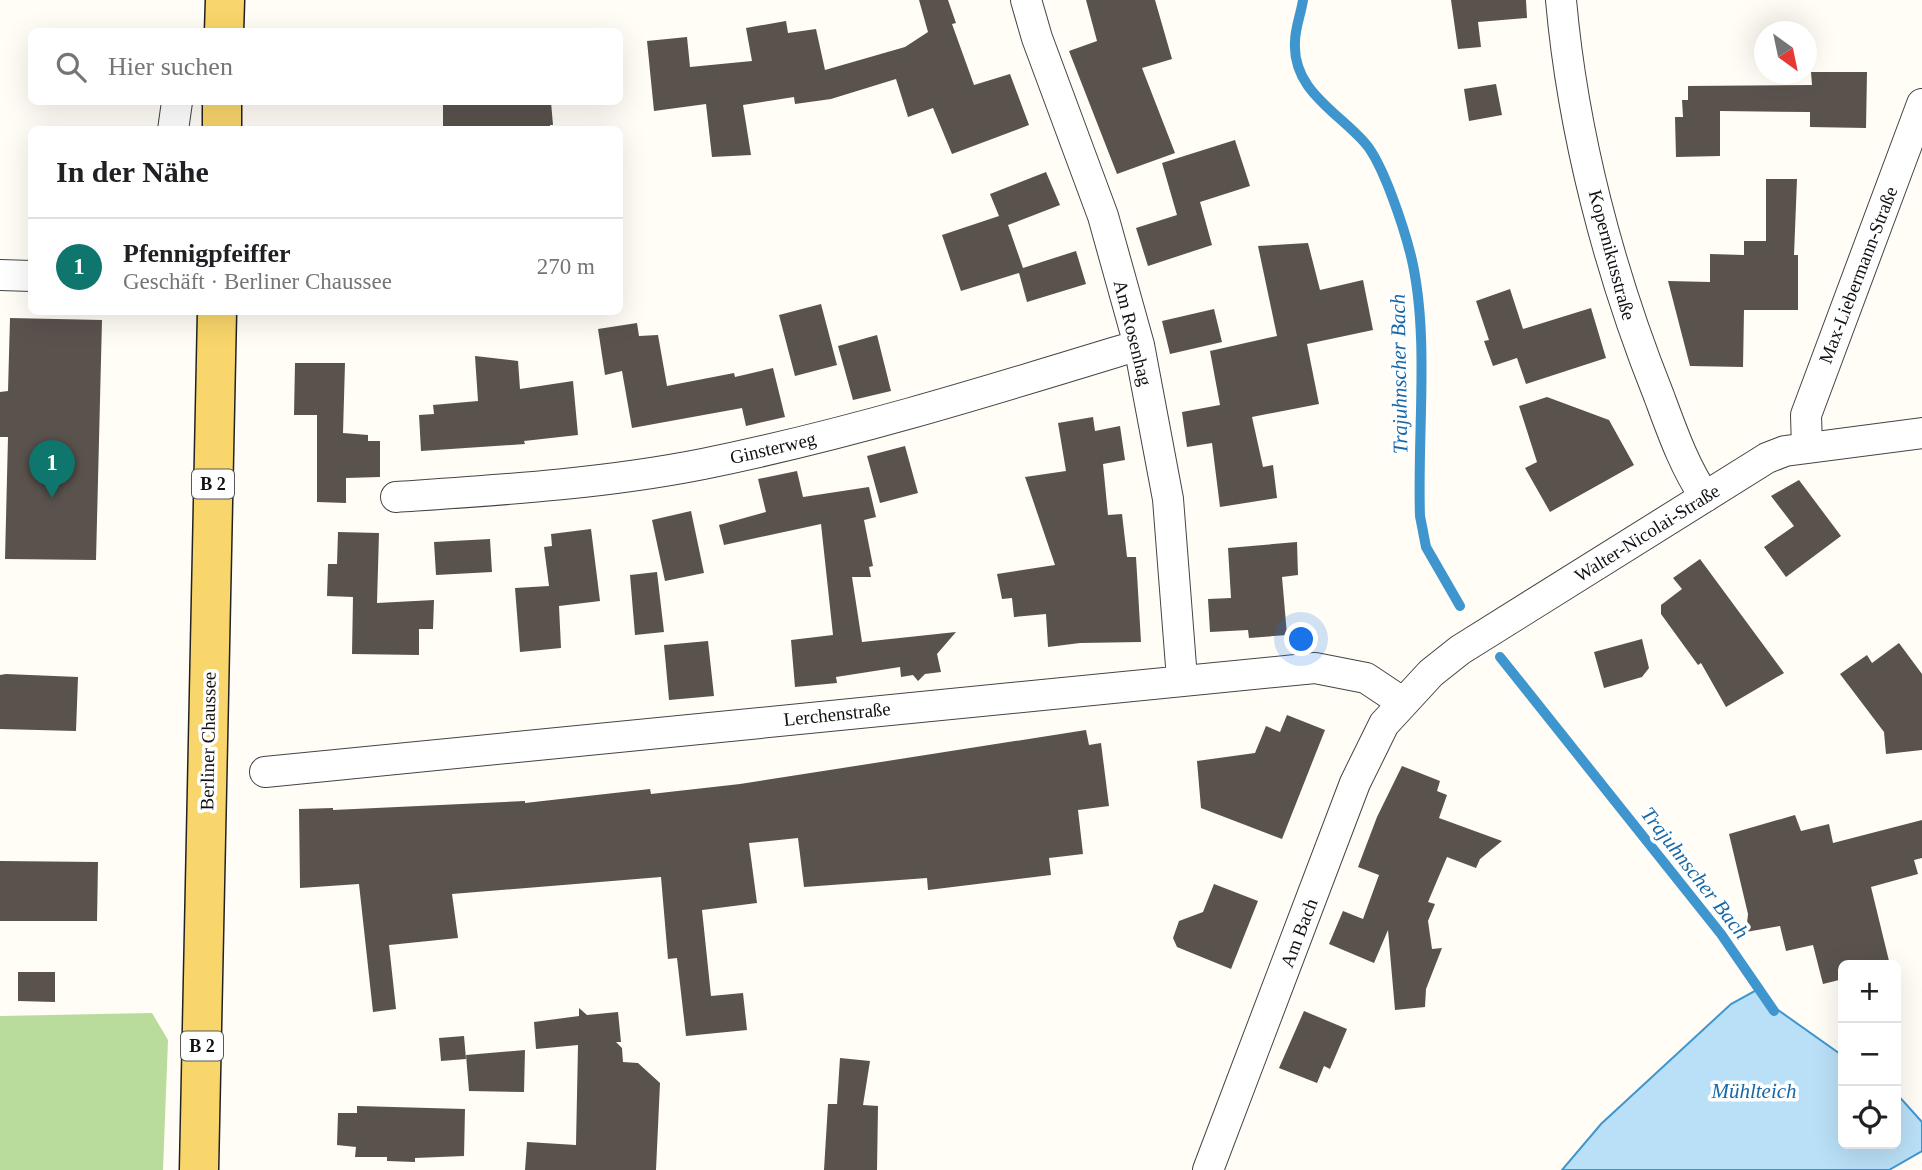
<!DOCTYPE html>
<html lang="de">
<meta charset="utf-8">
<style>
:root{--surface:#fff;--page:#f2f2f2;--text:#202124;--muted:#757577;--line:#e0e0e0;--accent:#0f766e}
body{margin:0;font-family:Georgia,serif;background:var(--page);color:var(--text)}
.controls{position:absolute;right:21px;bottom:21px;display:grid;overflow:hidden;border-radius:10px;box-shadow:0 7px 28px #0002}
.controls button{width:63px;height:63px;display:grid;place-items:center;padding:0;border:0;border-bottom:2px solid var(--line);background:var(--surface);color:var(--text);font:35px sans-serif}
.compass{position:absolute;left:1754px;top:21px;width:63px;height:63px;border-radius:50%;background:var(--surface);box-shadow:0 7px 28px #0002;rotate:147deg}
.you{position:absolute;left:1302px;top:640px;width:24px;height:24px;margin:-18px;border:5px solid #fff;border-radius:50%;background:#1a73e8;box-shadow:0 0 0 10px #1a73e833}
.badge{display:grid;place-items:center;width:46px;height:46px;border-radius:50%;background:var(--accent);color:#fff;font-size:23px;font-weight:700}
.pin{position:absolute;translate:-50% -58px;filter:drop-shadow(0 2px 4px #0008)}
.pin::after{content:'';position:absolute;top:37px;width:24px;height:21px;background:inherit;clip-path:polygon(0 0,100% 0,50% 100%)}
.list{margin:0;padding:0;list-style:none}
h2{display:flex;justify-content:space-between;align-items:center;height:91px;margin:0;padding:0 28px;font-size:30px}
h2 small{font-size:23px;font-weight:400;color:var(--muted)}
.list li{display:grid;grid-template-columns:46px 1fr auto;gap:21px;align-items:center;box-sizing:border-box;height:98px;padding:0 28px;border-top:2px solid var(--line)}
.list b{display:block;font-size:26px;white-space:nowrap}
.list p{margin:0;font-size:23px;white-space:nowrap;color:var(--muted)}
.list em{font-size:23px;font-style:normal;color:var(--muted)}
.icon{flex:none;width:38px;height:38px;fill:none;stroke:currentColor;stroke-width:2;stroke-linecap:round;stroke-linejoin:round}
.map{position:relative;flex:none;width:1922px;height:1170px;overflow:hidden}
.search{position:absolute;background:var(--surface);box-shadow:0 7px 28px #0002;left:28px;top:28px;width:595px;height:77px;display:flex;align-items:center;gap:18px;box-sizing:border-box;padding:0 24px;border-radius:10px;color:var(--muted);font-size:26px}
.panel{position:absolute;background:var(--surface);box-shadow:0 7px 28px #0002;left:28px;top:126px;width:595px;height:189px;border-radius:10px}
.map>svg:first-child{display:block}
.forest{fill:#b9dc9c}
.water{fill:#b9e0f7;stroke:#3f96cf;stroke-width:2}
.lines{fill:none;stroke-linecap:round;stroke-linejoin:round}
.stream{stroke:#3f96cf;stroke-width:10}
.building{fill:#5a524d}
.street-casing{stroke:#444;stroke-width:32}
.primary-casing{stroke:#222;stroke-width:41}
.street{stroke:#fff;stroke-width:30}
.primary{stroke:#f9d66b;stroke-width:38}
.labels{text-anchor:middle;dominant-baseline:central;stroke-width:7;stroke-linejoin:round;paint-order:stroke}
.shield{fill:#fff;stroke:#585858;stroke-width:2}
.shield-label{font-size:18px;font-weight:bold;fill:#111}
.street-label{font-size:19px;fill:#111;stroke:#fff}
.water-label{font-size:21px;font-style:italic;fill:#1768a6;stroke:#fff}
</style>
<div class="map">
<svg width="1922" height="1170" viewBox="0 0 1922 1170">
<rect width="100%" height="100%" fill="#fffdf5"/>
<path class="forest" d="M152,1013L168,1040L163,1170H0V1016Z"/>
<path class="water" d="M1760,988L1771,1005L1843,1056V1144H1896V1093L1922,1122V1151L1889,1170H1562L1601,1124L1731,1004Z"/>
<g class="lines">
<path class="stream" d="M1303,0C1301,14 1295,28 1295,42C1292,90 1338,112 1365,143C1383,163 1404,228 1411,256C1430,335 1417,433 1420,516L1426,547L1460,606
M1500,657L1721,934L1774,1011"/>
</g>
<path class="building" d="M919,0H948L956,23L952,24L974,85L1010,74L1029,125L952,154L933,108L908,117L896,79L831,99L795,104L794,97L743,105L751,155L712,157L706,104L654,111L647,41L687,37L690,67L752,61L746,28L786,21L788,33L816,29L825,70L905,47L928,32Z
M1086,0H1155L1172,59L1142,68L1175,153L1117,174L1069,51L1097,41Z
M1451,0H1526L1527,18L1478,22L1481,47L1458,49Z
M1811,72H1867L1866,128L1810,127V112L1720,111V156L1676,157L1675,117H1683L1682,100H1688V86L1812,85Z
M1496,84L1502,115L1469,121L1464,89Z
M443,102H551L553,125H550V130H443Z
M1235,140L1250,186L1200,202L1212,245L1148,266L1136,228L1177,215L1162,163Z
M1046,172L1060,205L1008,225L1023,268L1076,251L1086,284L1027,302L1019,273L961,291L942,235L999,216L990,194Z
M1766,179H1797L1794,255H1798V310H1744L1743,367L1690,366L1668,281L1710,282V254L1744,255V241H1766Z
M1308,243L1320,290L1363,280L1373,330L1307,344L1319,404L1252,417L1263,467L1273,465L1277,498L1220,507L1212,443L1187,447L1182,412L1220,405L1210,351L1277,336L1258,246Z
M1510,289L1523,329L1591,308L1606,358L1526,384L1517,358L1493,366L1484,341L1489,340L1476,301Z
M821,304L837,365L795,376L779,315Z
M1214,309L1222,342L1170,354L1162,321Z
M10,318L102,320L96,560L5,559L8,437H0V392L8,391Z
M637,323L639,336L658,335L667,386L734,373L735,377L773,368L785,417L746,426L742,408L632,428L622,371L605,375L598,329Z
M877,335L891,391L853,400L838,346Z
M475,356L518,361L520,389L573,381L578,435L524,441L525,444L421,451L419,415L434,414L433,405L478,401Z
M295,363H345L343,433L368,435V441H380V477L346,478V503L317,502V415H294Z
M1547,397L1609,420L1634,465L1550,512L1525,468L1537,462L1519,406Z
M1093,417L1095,431L1120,426L1125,460L1103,464L1108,515L1122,514L1127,557H1136L1141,642L1080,643L1048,647L1046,614L1014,617L1012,598L1002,599L997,574L1055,565L1025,477L1066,471L1058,423Z
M905,446L918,493L880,503L867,456Z
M797,471L803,497L869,487L876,517L864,520L873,566L869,567L871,577H852L862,642L956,632L937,654L941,672L925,674L918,681L913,675L901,677L900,667L836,677L837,683L795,687L791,640L833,635L821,524L724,545L719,525L766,512L758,479Z
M1799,480L1841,536L1786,577L1764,547L1794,526L1771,496Z
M691,511L704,573L665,581L652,520Z
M591,529L600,601L559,606L561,648L520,652L515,588L549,586L544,547L552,546L551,534Z
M338,532L379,533L377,603L434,600L433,629H419V655L352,654L353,597L327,596L328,564H337Z
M490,539L492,572L436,575L434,542Z
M1297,542L1298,575L1282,577L1287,635L1249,638L1248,630L1210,632L1208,599L1231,598L1228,548Z
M1700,559L1784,673L1726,707L1701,663L1698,665L1661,614V605L1682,589L1673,578Z
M657,572L664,632L635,635L630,575Z
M1642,639L1649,668L1642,677L1604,688L1594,652Z
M708,641L714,696L669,700L664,645Z
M1899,643L1922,674V750L1886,754L1884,732L1840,674L1867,655L1872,663Z
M6,674L78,677L76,731L0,729V675Z
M1287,715L1325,730L1282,839L1201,808L1197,761L1255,753L1266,726L1280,732Z
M1086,730L1089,745L1101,743L1109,806L1078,810L1083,854L1049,858L1051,875L928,890L927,878L804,887L798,838L749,843L757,903L702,910L711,996L743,993L747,1030L686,1036L677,958L668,959L661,877L452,894L458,938L389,945L396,1009L373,1012L359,884L300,888L299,809L333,808V810L525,801V803L650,789L651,794L740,784Z
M1402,766L1440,781L1437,791L1447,795L1439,818L1502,841L1480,859L1476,868L1447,857L1428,902L1435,904L1428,921L1432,949L1442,948L1426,989L1425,1007L1395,1010L1388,930L1374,963L1329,944L1343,911L1363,919L1379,875L1358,867L1377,817Z
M1795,815L1801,831L1829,824L1833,843L1922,820V858L1914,860L1918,874L1871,887L1890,965H1843V979L1823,984L1813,945L1786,951L1780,926L1746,932L1748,914L1729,834Z
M0,861L98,862L97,921H0Z
M1214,884L1258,901L1231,969L1177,947L1173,938L1179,921L1203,912Z
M18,972H55V1002L18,1001Z
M579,1008L587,1015L618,1012L621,1042H616L622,1048L623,1062L638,1063L660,1083L656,1170H525L527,1142L576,1145L578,1045L536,1049L534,1022L579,1016Z
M1304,1011L1347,1029L1330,1069L1324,1066L1317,1083L1279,1068Z
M464,1036L466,1059L441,1061L439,1038Z
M525,1050L524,1092L469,1091L466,1055Z
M840,1058L870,1061L863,1105L878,1106L877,1170H824L828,1104H837Z
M357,1106L465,1109L464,1156L415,1158V1162L387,1161V1157H355L356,1147L337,1145L338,1113H357Z"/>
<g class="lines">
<defs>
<path id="street" d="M1026,0L1037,38L1103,216L1139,345L1168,499L1182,679
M1561,0C1573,134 1609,271 1659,396C1672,431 1684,466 1705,497
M173,130L177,102
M0,275L32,276
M1807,448L1806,415L1922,104
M396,497C499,490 602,484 703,464C851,434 995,389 1139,345
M265,772L1315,668L1366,678L1402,702
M1208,1170L1355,783L1384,724L1431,673L1460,650L1767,458L1785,451L1922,433"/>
<path id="primary" d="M224,32L225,0
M222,130V102
M199,1170L217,312"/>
</defs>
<use href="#street" class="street-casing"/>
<use href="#primary" class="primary-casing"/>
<use href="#street" class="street"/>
<use href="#primary" class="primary"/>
</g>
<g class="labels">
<g class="shield">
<rect x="192" y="469.5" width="42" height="29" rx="5"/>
<rect x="181" y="1031.5" width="42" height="29" rx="5"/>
</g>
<g class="shield-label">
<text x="213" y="484">B 2</text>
<text x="202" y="1046">B 2</text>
</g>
<g class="street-label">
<text transform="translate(1612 255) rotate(75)">Kopernikusstraße</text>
<text transform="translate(1858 275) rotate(-69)">Max-Liebermann-Straße</text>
<text transform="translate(1133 333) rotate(76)">Am Rosenhag</text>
<text transform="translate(773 448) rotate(-13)">Ginsterweg</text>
<text transform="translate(1647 533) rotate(-32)">Walter-Nicolai-Straße</text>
<text transform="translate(837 714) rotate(-6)">Lerchenstraße</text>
<text transform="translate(208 741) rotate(-89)">Berliner Chaussee</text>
<text transform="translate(1299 933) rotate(-69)">Am Bach</text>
</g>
<g class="water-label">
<text transform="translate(1399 374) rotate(-91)">Trajuhnscher Bach</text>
<text transform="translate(1695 873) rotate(52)">Trajuhnscher Bach</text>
<text x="1754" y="1091">Mühlteich</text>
</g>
</g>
</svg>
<div class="controls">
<button>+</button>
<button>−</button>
<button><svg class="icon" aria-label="locate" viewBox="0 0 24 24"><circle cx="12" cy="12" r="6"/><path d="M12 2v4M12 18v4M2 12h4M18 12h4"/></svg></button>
</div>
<svg class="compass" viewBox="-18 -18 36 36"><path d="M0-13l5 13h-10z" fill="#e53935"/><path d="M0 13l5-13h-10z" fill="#757577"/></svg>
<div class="you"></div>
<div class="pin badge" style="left:52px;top:498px">1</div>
<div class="search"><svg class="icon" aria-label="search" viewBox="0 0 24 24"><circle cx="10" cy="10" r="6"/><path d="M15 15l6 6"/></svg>Hier suchen</div>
<section class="panel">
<h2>In der Nähe<small></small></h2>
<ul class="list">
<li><span class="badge">1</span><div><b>Pfennigpfeiffer</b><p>Geschäft · Berliner Chaussee</p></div><em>270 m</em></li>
</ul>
</section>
</div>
